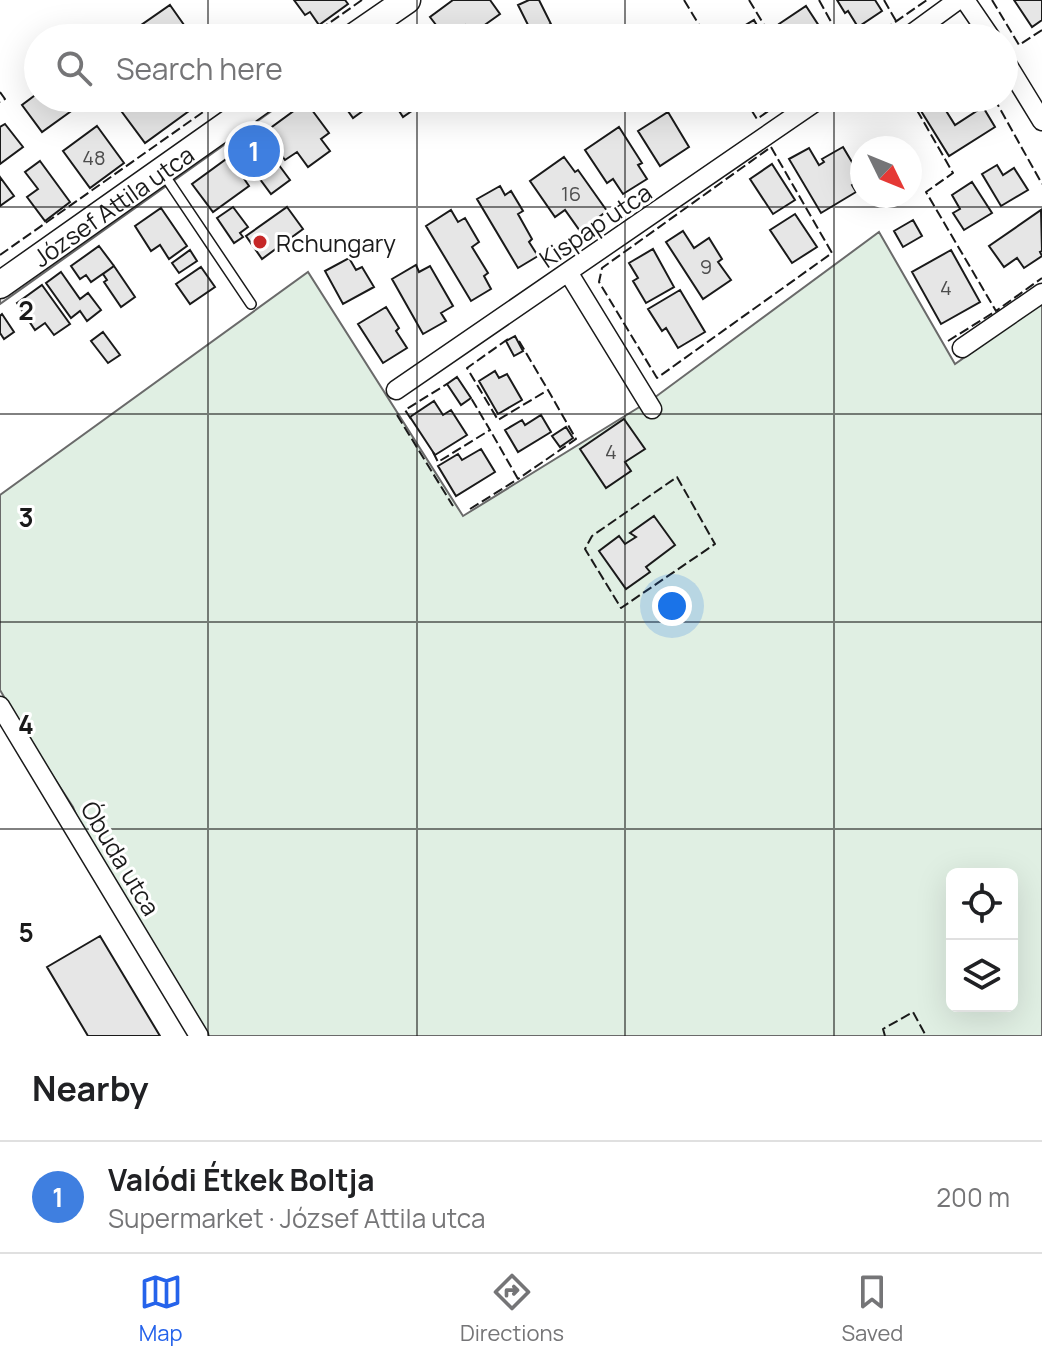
<!DOCTYPE html>
<meta charset="utf-8">
<style>
:root{--surface:#fff;--page:#f2f2f2;--text:#202124;--muted:#757577;--line:#e0e0e0;--accent:#2563eb}
body{margin:0;font-family:Manrope,sans-serif;background:var(--page);color:var(--text)}
.controls{position:absolute;right:24px;bottom:24px;display:grid;overflow:hidden;border-radius:12px;box-shadow:0 8px 32px #0002}
.controls button{width:72px;height:72px;display:grid;place-items:center;padding:0;border:0;border-bottom:2px solid var(--line);background:var(--surface);color:var(--text);font:40px sans-serif}
.compass{position:absolute;left:850px;top:136px;width:72px;height:72px;border-radius:50%;background:var(--surface);box-shadow:0 8px 32px #0002;rotate:133deg}
.you{position:absolute;left:672px;top:606px;width:28px;height:28px;margin:-20px;border:6px solid #fff;border-radius:50%;background:#1a73e8;box-shadow:0 0 0 12px #1a73e833}
.badge{display:grid;place-items:center;width:52px;height:52px;border-radius:50%;background:var(--accent);color:#fff;font-size:26px;font-weight:700}
.pin{position:absolute;translate:-50% -50%;border:4px solid #fff;box-shadow:0 2px 8px #0006}
.list{margin:0;padding:0;list-style:none}
h2{display:flex;justify-content:space-between;align-items:center;height:104px;margin:0;padding:0 32px;font-size:34px}
h2 small{font-size:26px;font-weight:400;color:var(--muted)}
.list li{display:grid;grid-template-columns:52px 1fr auto;gap:24px;align-items:center;box-sizing:border-box;height:112px;padding:0 32px;border-top:2px solid var(--line)}
.list b{display:block;font-size:30px;white-space:nowrap}
.list p{margin:0;font-size:26px;white-space:nowrap;color:var(--muted)}
.list em{font-size:26px;font-style:normal;color:var(--muted)}
.icon{flex:none;width:44px;height:44px;fill:none;stroke:currentColor;stroke-width:2;stroke-linecap:round;stroke-linejoin:round}
.map{position:relative;flex:none;width:1042px;height:1036px;overflow:hidden}
.search{position:absolute;background:var(--surface);box-shadow:0 8px 32px #0002;left:24px;right:24px;top:24px;height:88px;display:flex;align-items:center;gap:20px;box-sizing:border-box;padding:0 28px;border-radius:44px;color:var(--muted);font-size:30px}
.sheet{height:216px;background:var(--surface)}
nav{display:flex;justify-content:space-around;align-items:center;box-sizing:border-box;height:112px;border-top:2px solid var(--line);background:var(--surface);font-size:22px;color:var(--muted)}
nav a{display:grid;justify-items:center;gap:4px}
nav .on{color:var(--accent)}
.map>svg:first-child{display:block}
.green{fill:#e0efe3;stroke:#6a6a6a;stroke-width:2;fill-rule:evenodd}
.parking{fill:#ededed;stroke:#6a6a6a;stroke-width:2}
.building{fill:#e6e6e6;stroke:#1a1a1a;stroke-width:2}
.lines{fill:none;stroke-linecap:round;stroke-linejoin:round}
.service-casing{stroke:#1a1a1a;stroke-width:12}
.minor-casing{stroke:#1a1a1a;stroke-width:21}
.secondary-casing{stroke:#1a1a1a;stroke-width:29}
.service{stroke:#fff;stroke-width:9}
.minor{stroke:#fff;stroke-width:18}
.secondary{stroke:#fff;stroke-width:26}
.fence{stroke:#1a1a1a;stroke-width:2;stroke-dasharray:10 4;stroke-linecap:butt}
.grid{fill:none;stroke:#1a1a1a;stroke-width:2;stroke-opacity:0.55}
.poi-dot{fill:#c62828;stroke:#fff;stroke-width:3}
.labels{text-anchor:middle;dominant-baseline:central;stroke-width:6;stroke-linejoin:round;paint-order:stroke}
.number-label{font-size:20px;fill:#4d4d4d}
.street-label{font-size:24px;fill:#1a1a1a;stroke:#fff}
.poi-label{font-size:24px;fill:#1a1a1a;stroke:#fff;text-anchor:start}
.grid-label{font-size:26px;text-anchor:middle;font-weight:bold;fill:#1a1a1a;stroke:#fff;stroke-width:6;stroke-linejoin:round;paint-order:stroke}
</style>
<div class="map">
<svg width="1042" height="1036" viewBox="0 0 1042 1036">
<rect width="100%" height="100%" fill="#fff"/>
<path class="green" d="M879,232L955,364L1042,303V1036H198L86,840L73,807L30,741L0,690V495L308,272L463,516L654,398ZM952,874H1012V1006H952Z"/>
<path class="parking" d="M278,98H290L0,304V294Z"/>
<path class="building" d="M294,0H345L348,4L319,25L310,12L305,15Z
M453,0H490L500,14L472,34L465,25L446,38L430,17Z
M529,0H539L551,24L532,33L518,5Z
M837,0H875L882,11L858,27L848,11L845,13Z
M1014,0H1042V20L1032,27Z
M170,5L189,32L181,38H125L124,37Z
M806,6L821,29L814,33L818,38H788L779,24Z
M754,20L764,38H724Z
M38,93V98H77L81,104L42,132L22,105Z
M133,98H180L189,111L145,143L119,108Z
M339,98H377L378,100L353,118Z
M409,98L416,108L403,117L396,106Z
M913,98H938L955,125L983,107L995,127L949,156Z
M306,102L329,133L321,139L330,151L308,167L297,152L285,160L265,132Z
M668,112L689,147L660,166L638,131Z
M5,124L23,147L0,164V127Z
M97,126L124,163L90,188L63,151Z
M619,127L642,163L638,165L647,179L623,194L613,179L607,183L585,150Z
M258,137L290,180L271,194L239,151Z
M843,147L862,179L852,185L856,192L821,213L789,159L809,148L819,165L824,162L822,159Z
M229,157L249,186L213,212L192,184Z
M564,157L575,172L578,170L607,211L580,231L565,210L555,217L530,181Z
M40,161L70,202L45,221L27,197L38,189L25,172Z
M772,164L795,200L773,214L750,179Z
M997,165L1003,175L1014,168L1028,190L1001,206L982,174Z
M0,177L14,196L0,206Z
M972,182L992,213L964,230L953,213L960,209L952,195Z
M500,186L505,195L511,191L523,211L518,214L532,239L529,242L538,256L518,268L477,199Z
M233,207L248,227L240,233L243,237L234,243L217,218Z
M287,207L303,229L262,259L246,236Z
M161,208L187,246L169,259L160,245L151,251L135,226Z
M451,210L458,222L465,218L479,242L472,247L488,273L484,276L491,289L471,301L426,226Z
M1041,210L1042,251L1040,252L1042,256L1024,268L1017,258L1004,267L989,246Z
M795,214L817,247L792,263L770,230Z
M913,220L922,236L903,247L894,231Z
M683,231L694,248L709,238L722,259L718,262L731,280L703,299L666,242Z
M99,246L114,266L91,282L86,275L80,279L71,266Z
M653,249L674,287L646,303L633,281L638,278L629,263Z
M190,250L197,261L179,273L172,263Z
M951,250L980,302L941,324L912,272Z
M349,258L356,270L362,267L374,287L343,304L325,271Z
M416,265L419,272L430,266L453,306L441,313L446,321L423,334L392,279Z
M114,266L135,297L121,307L104,282L107,280L103,274Z
M201,267L215,287L190,304L176,284Z
M61,272L80,299L88,293L101,310L87,321L80,311L71,318L46,283Z
M42,285L70,324L54,335L45,323L35,330L17,303Z
M680,290L705,332L678,348L666,328L662,331L648,309Z
M386,307L399,328L396,331L407,348L383,363L358,324Z
M2,314L14,332L4,339L0,333V316Z
M103,332L120,355L108,363L91,341Z
M515,336L523,351L514,356L506,341Z
M495,371L499,378L507,374L522,400L498,414L479,381Z
M457,377L471,398L461,405L447,384Z
M434,401L443,415L451,410L467,435L435,455L410,417Z
M541,415L551,432L518,452L505,430L522,420L525,425Z
M624,419L645,449L625,462L631,471L606,488L580,449Z
M566,427L573,438L560,447L552,436Z
M481,449L495,472L456,496L438,466L458,454L462,460Z
M654,516L675,545L646,567L650,572L626,589L599,551L619,536L625,544L636,537L630,533Z
M100,936L160,1036H88L47,967Z"/>
<g class="lines">
<defs>
<path id="service" d="M163,173L251,304"/>
<path id="minor" d="M965,0L991,38
M906,38L958,0
M1004,59L1042,121
M568,272L652,409
M962,348L1042,293
M396,390L821,98
M0,706L199,1036"/>
<g id="secondary">
<path d="M352,38L407,0"/>
<path id="s1" d="M0,285L265,98"/>
</g>
</defs>
<use href="#service" class="service-casing"/>
<use href="#minor" class="minor-casing"/>
<use href="#secondary" class="secondary-casing"/>
<use href="#service" class="service"/>
<use href="#minor" class="minor"/>
<use href="#secondary" class="secondary"/>
<path class="fence" d="M684,0L707,38
M749,0L772,38
M819,0L840,38
M884,0L896,21
M992,0L1019,45L1042,30
M308,38L362,0
M872,38L927,0
M932,38L943,31L955,33L958,38
M0,92L5,99L0,102
M744,98L757,119L787,98
M910,98L953,173L926,192L996,311L1042,278
M994,98L1042,184
M771,147L832,253L657,378L599,282L602,268Z
M0,255L223,98
M508,339L467,368L498,420L548,390L576,439L518,479
M519,341L548,390
M948,341L996,311
M397,415L453,506
M411,419L405,410L447,384
M433,452L438,462L490,430L471,398
M677,477L715,544L621,608L585,549L592,536Z
M470,509L518,479L490,430
M885,1036L883,1029L913,1012L926,1036"/>
</g>
<path class="grid" d="M208,0V38M417,0V38M625,0V38M834,0V38M208,98V1036M417,98V1036M625,98V1036M834,98V1036M0,207H1042M0,414H1042M0,622H1042M0,829H1042"/>
<circle class="poi-dot" cx="260" cy="242" r="8"/>
<g class="labels">
<g class="number-label">
<text x="94" y="157">48</text>
<text x="571" y="193">16</text>
<text x="706" y="266">9</text>
<text x="946" y="287">4</text>
<text x="611" y="451">4</text>
</g>
<g class="street-label">
<text stroke="none"><textPath href="#s1" startOffset="138">József Attila utca</textPath></text>
<text transform="translate(595 225) rotate(-34)">Kispap utca</text>
<text transform="translate(121 858) rotate(59)">Óbuda utca</text>
</g>
<g class="poi-label">
<text x="276" y="242">Rchungary</text>
</g>
</g>
<g class="grid-label">
<text x="26" y="320">2</text>
<text x="26" y="527">3</text>
<text x="26" y="734">4</text>
<text x="26" y="942">5</text>
</g>
</svg>
<div class="controls">
<button><svg class="icon" aria-label="locate" viewBox="0 0 24 24"><circle cx="12" cy="12" r="6"/><path d="M12 2v4M12 18v4M2 12h4M18 12h4"/></svg></button>
<button><svg class="icon" aria-label="layers" viewBox="0 0 24 24"><path d="M12 4l9 5-9 5-9-5zM3 14l9 5 9-5"/></svg></button>
</div>
<svg class="compass" viewBox="-18 -18 36 36"><path d="M0-13l5 13h-10z" fill="#e53935"/><path d="M0 13l5-13h-10z" fill="#757577"/></svg>
<div class="you"></div>
<div class="pin badge" style="left:254px;top:151px;background:#3f7fe0">1</div>
<div class="search"><svg class="icon" aria-label="search" viewBox="0 0 24 24"><circle cx="10" cy="10" r="6"/><path d="M15 15l6 6"/></svg>Search here</div>
</div>
<section class="sheet">
<h2>Nearby<small></small></h2>
<ul class="list">
<li><span class="badge" style="background:#3f7fe0">1</span><div><b>Valódi Étkek Boltja</b><p>Supermarket · József Attila utca</p></div><em>200 m</em></li>
</ul>
</section>
<nav>
<a class="on"><svg class="icon" aria-label="map" viewBox="0 0 24 24"><path d="M3 6l6-2 6 2 6-2v14l-6 2-6-2-6 2zM9 4v14M15 6v14"/></svg>Map</a>
<a><svg class="icon" aria-label="directions" viewBox="0 0 24 24"><path d="M12 3l9 9-9 9-9-9zM9 14v-3h6M13 9l2 2-2 2"/></svg>Directions</a>
<a><svg class="icon" aria-label="saved" viewBox="0 0 24 24"><path d="M7 4h10v16l-5-4-5 4z"/></svg>Saved</a>
</nav>
